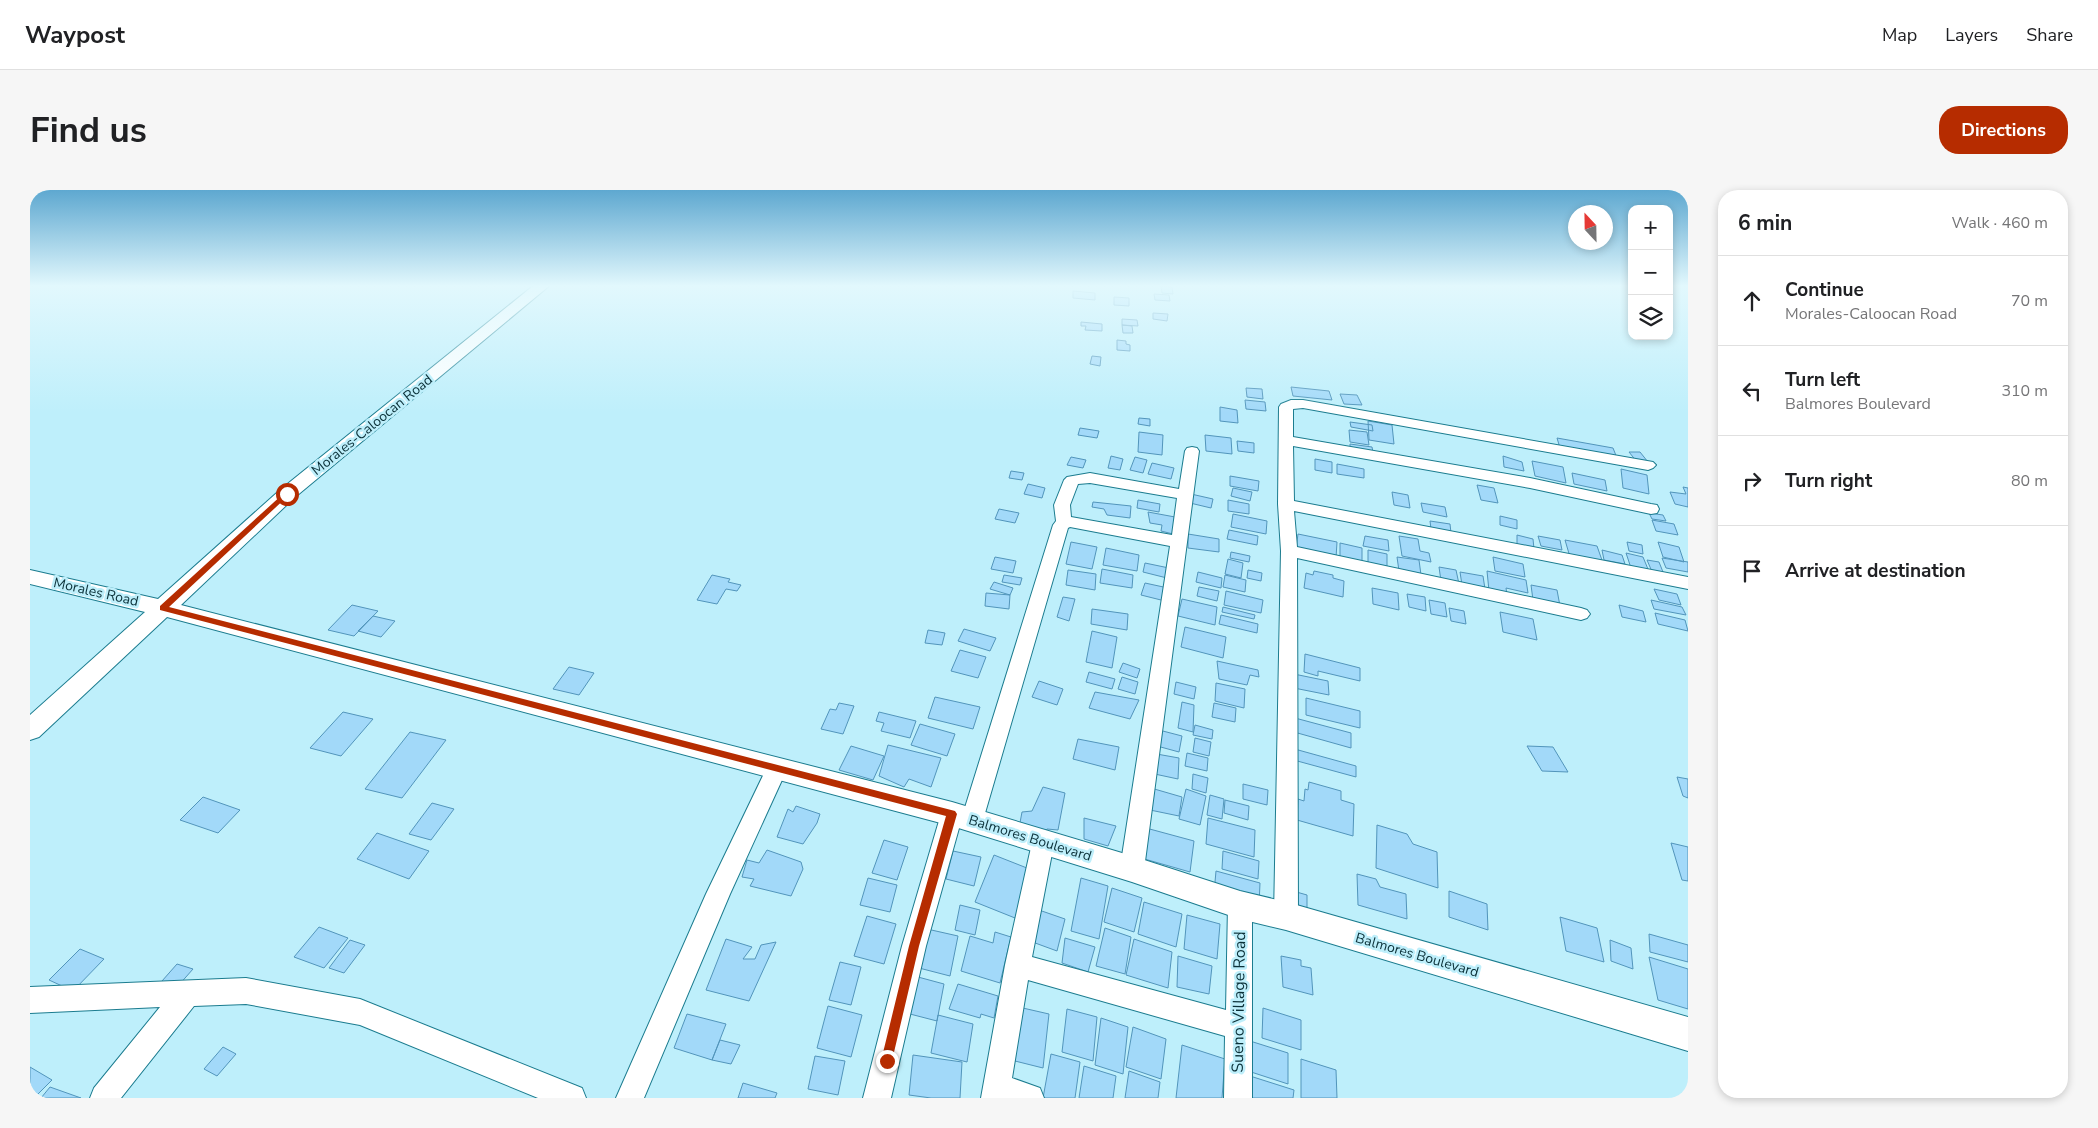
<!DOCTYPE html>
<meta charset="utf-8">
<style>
:root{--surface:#fff;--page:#f6f6f6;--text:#202124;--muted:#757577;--line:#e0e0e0;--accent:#b62c00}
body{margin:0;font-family:"Nunito Sans",sans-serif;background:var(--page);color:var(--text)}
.controls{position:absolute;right:15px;top:15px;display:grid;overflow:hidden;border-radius:10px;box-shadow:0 2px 8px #0003}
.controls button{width:45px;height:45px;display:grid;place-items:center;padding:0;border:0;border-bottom:1px solid var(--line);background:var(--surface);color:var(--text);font:25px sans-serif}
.compass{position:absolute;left:1538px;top:15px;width:45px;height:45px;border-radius:50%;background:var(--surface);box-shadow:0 2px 8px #0003;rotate:338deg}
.stop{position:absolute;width:15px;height:15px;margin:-11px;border:4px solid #b62c00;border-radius:50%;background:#fff}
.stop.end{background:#b62c00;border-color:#fff;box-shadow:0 1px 5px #0008}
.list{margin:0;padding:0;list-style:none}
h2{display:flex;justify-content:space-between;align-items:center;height:65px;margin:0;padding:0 20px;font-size:21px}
h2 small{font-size:16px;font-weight:400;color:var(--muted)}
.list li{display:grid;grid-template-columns:32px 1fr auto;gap:15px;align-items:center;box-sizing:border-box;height:90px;padding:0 20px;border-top:1px solid var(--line)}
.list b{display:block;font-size:19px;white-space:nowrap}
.list p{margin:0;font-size:16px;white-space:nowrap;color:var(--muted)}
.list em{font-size:16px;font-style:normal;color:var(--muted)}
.icon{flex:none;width:28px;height:28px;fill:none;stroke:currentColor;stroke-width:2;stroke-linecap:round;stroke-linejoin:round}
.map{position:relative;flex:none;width:1658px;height:908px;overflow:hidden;border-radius:20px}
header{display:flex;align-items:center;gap:30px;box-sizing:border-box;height:70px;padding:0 25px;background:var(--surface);border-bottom:1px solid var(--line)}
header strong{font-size:24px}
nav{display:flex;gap:28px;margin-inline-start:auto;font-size:18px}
.intro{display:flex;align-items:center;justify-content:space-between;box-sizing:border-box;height:120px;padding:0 30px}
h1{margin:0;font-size:35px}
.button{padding:12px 22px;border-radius:20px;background:var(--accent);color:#fff;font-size:18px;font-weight:700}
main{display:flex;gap:30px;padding:0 30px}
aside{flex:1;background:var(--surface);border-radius:20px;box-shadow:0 2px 8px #0003}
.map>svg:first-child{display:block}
.building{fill:#a2d9f9;stroke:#5295bb}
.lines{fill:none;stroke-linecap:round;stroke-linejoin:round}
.minor-casing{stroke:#1b7c8f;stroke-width:2}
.tertiary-casing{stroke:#1b7c8f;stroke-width:2}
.minor{fill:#fff;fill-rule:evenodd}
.tertiary{fill:#fff;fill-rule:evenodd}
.route{fill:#b62c00}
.labels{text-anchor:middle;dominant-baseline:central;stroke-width:5;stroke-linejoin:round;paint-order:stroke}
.street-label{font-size:14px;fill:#0b3139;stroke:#beeffb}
.near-street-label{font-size:16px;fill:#0b3139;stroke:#beeffb}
</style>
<header>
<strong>Waypost</strong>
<nav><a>Map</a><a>Layers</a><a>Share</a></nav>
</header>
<div class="intro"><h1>Find us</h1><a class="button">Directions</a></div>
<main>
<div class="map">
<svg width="1658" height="908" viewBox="0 0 1658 908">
<rect width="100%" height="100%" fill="#beeffb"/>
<path class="building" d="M1131,96L1142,97L1143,104L1132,103Z
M1043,101L1065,103V110L1043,108Z
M1124,104L1139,105L1140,111L1125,110Z
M1084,107L1099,108V116L1084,115Z
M1123,123L1138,124L1137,131L1123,129Z
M1092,129L1107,130L1108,136L1092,135Z
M1051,132L1072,134V141L1055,140L1056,136H1051Z
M1092,135L1102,136L1103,143H1093Z
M1087,150L1096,151V154L1100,155V161L1087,160Z
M1062,166L1071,167L1070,176L1060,174Z
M1261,197L1299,201L1302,210L1263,206Z
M1216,198L1232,199L1233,209L1217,207Z
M1310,204L1327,205L1332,215L1314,214Z
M1215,210L1235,212L1236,221L1216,219Z
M1190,217L1207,220L1208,233L1190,231Z
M1109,228L1120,229V236L1108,234Z
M1338,231L1362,235L1364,254L1339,250Z
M1320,232L1342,235L1343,241L1321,237Z
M1050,238L1069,241L1067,248L1048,245Z
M1319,240L1337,242L1339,255L1320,252Z
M1109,242L1133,245L1132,265L1108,262Z
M1175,245L1201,248L1202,264L1176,261Z
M1527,248L1583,258L1587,268L1530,258Z
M1207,251L1224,253V263L1208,261Z
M1320,254L1342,257L1343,262L1320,258Z
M1599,262H1610L1618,272H1607Z
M1081,266L1093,269L1090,280L1078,278Z
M1473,266L1492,272L1494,281L1474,277Z
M1041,267L1056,270L1053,278L1037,275Z
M1105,267L1117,270L1113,283L1100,280Z
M1285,269L1302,272V283L1285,280Z
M1502,271L1533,277L1536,293L1505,286Z
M1122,273L1144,278L1141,289L1118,284Z
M1307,274L1334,279V288L1307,284Z
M1591,279L1617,285L1619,304L1593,298Z
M981,281L994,283L992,290L979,288Z
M1542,283L1575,290L1577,301L1544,294Z
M1200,286L1229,291L1228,301L1200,296Z
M998,294L1015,298L1012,308L994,304Z
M1447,295L1464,298L1468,313L1451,310Z
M1653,297L1658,298V317L1645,314L1640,302L1656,304Z
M1203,298L1222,302L1220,311L1201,306Z
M1362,302L1378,305L1380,318L1364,315Z
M1161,304L1183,309L1181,318L1160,313Z
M1108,310L1130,314L1129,322L1107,318Z
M1198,310L1219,314V324L1198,321Z
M1063,312L1101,316L1100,328L1077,325L1074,319L1062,317Z
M1391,313L1415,317L1417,327L1393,322Z
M969,319L989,323L985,333L965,329Z
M1118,322L1145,327L1143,344L1131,341L1132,335L1120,333Z
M1619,323L1633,325L1636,331L1622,329Z
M1203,324L1237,331L1236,344L1201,337Z
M1470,326L1487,330V339L1470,335Z
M1622,330L1644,334L1648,345L1626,341Z
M1400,331L1420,334L1421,343L1401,339Z
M1199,340L1228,346L1227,355L1197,349Z
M1158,344L1189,349V362L1158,358Z
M1268,344L1307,352L1306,368L1266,359Z
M1487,345L1503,349L1504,359L1487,355Z
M1335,346L1358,350L1359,361L1333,356Z
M1369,346L1388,349L1390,361L1399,363L1401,372L1372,366Z
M1508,346L1530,350L1532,360L1511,356Z
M1535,350L1567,356L1573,373L1540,367Z
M1041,352L1067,357L1062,379L1036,374Z
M1597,352L1612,355L1613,364L1599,361Z
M1628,352L1649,357L1654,372L1633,367Z
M1310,353L1332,358V372L1310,368Z
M1076,358L1109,365L1107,381L1073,375Z
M1338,360L1357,364V378L1338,374Z
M1572,360L1592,365L1595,374L1574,370Z
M1201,362L1220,366L1219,372L1200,368Z
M1596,363L1613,367L1620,384L1602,381Z
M965,367L986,371L983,383L961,379Z
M1367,367L1389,370L1391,385L1369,381Z
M1463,367L1493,374L1495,387L1465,381Z
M1632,368L1658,372V382L1636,378Z
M1198,369L1213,373L1211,388L1195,384Z
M1617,370L1629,372L1635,387L1623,384Z
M1115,373L1139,378L1137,388L1113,382Z
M1409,377L1426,380L1429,394L1411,391Z
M1072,379L1103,385L1102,398L1070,393Z
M1038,380L1066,384L1065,400L1036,395Z
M1218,380L1232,383L1231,391L1217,388Z
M1284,381L1303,385V388L1314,391L1313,407L1274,398L1276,383L1283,385Z
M1457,381L1496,390L1498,403L1476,398L1477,405L1459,401Z
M1168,382L1192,388L1191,398L1166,392Z
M1430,382L1453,386L1455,399L1432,395Z
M682,385L700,389L698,392L711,395L707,401L696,399L687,414L667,410Z
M974,385L992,388L990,395L972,392Z
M1195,385L1216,390L1215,402L1193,397Z
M964,392L983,398L980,405L960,399Z
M1115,393L1138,398L1135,411L1111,405Z
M1501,395L1527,400L1530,416L1503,410Z
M1169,397L1189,401L1187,411L1167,406Z
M1342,398L1368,403L1369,420L1343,414Z
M1624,399L1647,404L1651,415L1629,410Z
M1196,401L1233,410L1231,423L1194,415Z
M956,403L980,405L979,419L955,416Z
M1377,404L1395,407L1396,421L1379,417Z
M1033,407L1045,409L1039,431L1027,427Z
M1152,409L1187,417L1185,435L1148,426Z
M1399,410L1415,413L1417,427L1401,424Z
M1621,410L1652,417L1656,425L1624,419Z
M322,415L348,421L324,446L298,440Z
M1589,415L1613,421L1616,432L1592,427Z
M1193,417L1225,425L1224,429L1192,422Z
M1419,418L1434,421L1436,434L1421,431Z
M1062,419L1098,424L1097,440L1061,434Z
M1470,422L1503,429L1507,450L1473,442Z
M1625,423L1655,430L1658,441L1628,434Z
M1191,425L1228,434L1227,443L1189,434Z
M343,426L365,431L351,447L328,441Z
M1155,437L1196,447L1193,468L1151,457Z
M934,439L966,448L960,461L928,451Z
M898,440L915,443L912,455L895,453Z
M1062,441L1087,447L1082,478L1056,472Z
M930,460L956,467L948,488L921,481Z
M1275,464L1330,478V491L1288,481V486L1274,482Z
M1187,471L1228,480L1229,487L1220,485L1217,495L1189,489Z
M1093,473L1110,479L1107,488L1089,482Z
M539,477L564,483L549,505L523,499Z
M1059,482L1085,489L1082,499L1056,492Z
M1259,483L1298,491L1299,505L1259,497Z
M1092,487L1108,492L1105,504L1088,499Z
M1009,491L1033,499L1027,515L1002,507Z
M1146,492L1166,497L1164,509L1144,504Z
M1186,493L1215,499L1214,518L1185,511Z
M1065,502L1109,510L1100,529L1059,518Z
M905,507L950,517L943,539L898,528Z
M1276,508L1330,521V538L1276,525Z
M1152,512L1164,515L1163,542L1148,538Z
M809,513L824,516L813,544L791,539L800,519L806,520Z
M1184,513L1206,518L1205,532L1182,527Z
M313,522L343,529L311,566L280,558Z
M849,522L886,531L880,548L851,541L854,533L846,531Z
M1265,528L1321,543V558L1264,542Z
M890,534L925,544L917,566L881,555Z
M1165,535L1183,540L1182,549L1163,545Z
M1129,540L1152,546L1149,562L1127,556Z
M380,542L416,550L372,608L335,599Z
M1165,548L1181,552L1179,566L1163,562Z
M1048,549L1089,557L1085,580L1043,569Z
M858,555L911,568L901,597L879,589L874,597L849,586Z
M821,556L854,566L843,590L809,580Z
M1497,556L1523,557L1538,582L1512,581Z
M1261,558L1326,576V587L1260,569Z
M1121,563L1149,568L1148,589L1120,583Z
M1157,563L1178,568L1177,581L1155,576Z
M1163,584L1178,588L1176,603L1162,599Z
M1647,587L1658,589V608L1653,606Z
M1279,592L1311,601V610L1324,614L1323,646L1267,630L1268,609L1274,611L1275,599L1278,600Z
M1213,594L1238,600L1237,615L1213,609Z
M1114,596L1152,607L1149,626L1120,620Z
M1013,597L1035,603L1028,640L1017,639L1015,643L989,638L992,622L1002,621Z
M1156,599L1176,606L1170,635L1149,629Z
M1180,605L1194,609L1192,629L1177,625Z
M173,607L210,620L188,643L150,630Z
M1195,610L1219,616L1218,630L1194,623Z
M402,613L424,619L401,650L379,644Z
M766,616L790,624L787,633L773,654L747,647L758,619L763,622Z
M1054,628L1086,636L1078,656L1054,649Z
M1178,628L1225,640L1224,667L1176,654Z
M1347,635L1377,644L1383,654L1407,662L1408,698L1346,678Z
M1116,638L1164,651L1160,682L1111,668Z
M347,643L399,661L379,689L327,669Z
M854,650L878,657L867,690L842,683Z
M1641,653L1658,657V691L1652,690Z
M737,660L771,672L773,679L761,706L720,696L724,689L712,687L717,670L729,673Z
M923,661L951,667L944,696L916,689Z
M1193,661L1229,671L1228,689L1192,679Z
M964,665L1002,680L985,728L945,712Z
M1186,681L1230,693L1229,715L1184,703Z
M1327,684L1346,689L1350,697L1376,704L1377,729L1328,715Z
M838,688L867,695L860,722L830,715Z
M1051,688L1078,696L1069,749L1041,741Z
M1082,698L1112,708L1104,742L1074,732Z
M1263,701L1277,705V727L1262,723Z
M1419,701L1457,714L1458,740L1419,727Z
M1114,712L1152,724L1146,757L1108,744Z
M930,715L950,720L945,745L925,740Z
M1006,719L1035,729L1027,761L997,750Z
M1157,725L1190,734L1187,769L1154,759Z
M837,726L866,734L854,774L824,766Z
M1530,727L1567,738L1574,772L1536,761Z
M289,737L318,748L294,778L264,767Z
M1075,738L1101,747L1095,784L1066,776Z
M897,739L928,746L920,786L889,778Z
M965,742L981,747L970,793L931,781L940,746L963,753Z
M1619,744L1658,755V772L1620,762Z
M1035,748L1065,757L1058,782L1032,773Z
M696,749L722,757L713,769H725L731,755L746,752L719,811L676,800Z
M1104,749L1142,762L1138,798L1096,785Z
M320,750L335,755L314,783L299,778Z
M1580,750L1601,758L1603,779L1581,771Z
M50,759L74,769L43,801L19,790Z
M1148,766L1182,776L1179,804L1147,797Z
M1251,766L1271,770V776L1281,778L1283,805L1253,797Z
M1619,767L1658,779V819L1628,810Z
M810,772L831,777L821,815L799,810Z
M147,774L163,779L148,796L132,791Z
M888,787L914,794L907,831L880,824Z
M928,794L968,806L964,828L951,824L950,828L919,819Z
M798,816L832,825L821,867L787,858Z
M984,816L1019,824L1013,878L977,869Z
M1233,818L1271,830V860L1232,848Z
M1037,819L1067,827L1063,871L1032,862Z
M657,824L696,834L682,870L644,858Z
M908,825L943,834L937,872L901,863Z
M1071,828L1098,837L1093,884L1065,875Z
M1103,837L1136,849L1131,889L1096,877Z
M690,850L710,855L701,874L682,870Z
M1220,851L1258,863V894L1218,881Z
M1152,855L1195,869L1192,908H1146Z
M193,857L206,864L187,886L174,879Z
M1021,864L1050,872L1045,908H1013Z
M883,865L932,872L930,908H901L879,905Z
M785,866L815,871L808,905L778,899Z
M1271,869L1306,880L1307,908H1271Z
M1054,876L1086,886L1083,908H1049Z
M0,877L22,890L4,908H0Z
M1099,881L1130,892L1128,908H1095Z
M1220,886L1264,900L1263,908H1219Z
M713,893L747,903L745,908H708Z
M20,897L51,908H11Z"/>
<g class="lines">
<defs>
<path id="minor" d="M1261,210H1273L1623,272L1626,275L1623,278L1618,280L1273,218L1263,219V247L1500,288L1621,314L1627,315L1629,319L1627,323L1621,324L1500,298L1263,256L1264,311L1658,387V399L1264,321L1267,357L1551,418L1557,420L1560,424L1557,428L1551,430L1267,368L1268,726L1265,734L1256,737L1247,734L1244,726L1251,361L1248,314L1249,217L1251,214Z
M1162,257L1167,258L1169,261L1114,679L1110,686L1102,689L1094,686L1090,679L1140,356L1040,337L1038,338L953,630L950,637L942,639L934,637L931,631L896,756L861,908H833L872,756L911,624L914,617L922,615L930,617L933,624L1023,335L1026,331L1024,315L1034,290L1037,287L1060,283L1149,299L1155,261L1157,258ZM1060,293L1147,308L1142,345L1041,327L1040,315L1048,294Z
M746,570L753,573L757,579L700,704L614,908H586L676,704L739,573Z
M1013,643L1021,646L1024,653L1002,767L1196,820L1198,715L1202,707L1210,704L1218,707L1222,715V908H1194L1195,846L998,790L982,888L1010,898L1014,908H951L975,775L1002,653L1005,646Z
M216,788L330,809L552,898L556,908H508L330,835L216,814L164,816L91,908H60L64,898L130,817L0,823V797Z"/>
<path id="tertiary" d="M503,96H519L264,308L151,415L922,612L1102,666L1210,701L1256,712L1658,827V861L1256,740L1210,729L1102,692L922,636L137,427L9,547L0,550V525L115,422L0,394V380L128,409L250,300Z"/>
</defs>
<use href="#minor" class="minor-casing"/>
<use href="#tertiary" class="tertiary-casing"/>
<use href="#minor" class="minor"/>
<use href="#tertiary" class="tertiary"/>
</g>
<linearGradient id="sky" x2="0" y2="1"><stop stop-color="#5ea8d0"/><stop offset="0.43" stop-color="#e2f8fd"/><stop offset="1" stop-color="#e2f8fd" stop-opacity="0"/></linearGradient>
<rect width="1658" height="223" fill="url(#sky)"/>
<path class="route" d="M254,303L260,304L139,417L925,621L927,624L889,756L861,875L857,877L853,875L851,871L879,756L916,626L130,420V416Z"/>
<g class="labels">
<g class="street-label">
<text transform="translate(342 235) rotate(-39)">Morales-Caloocan Road</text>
<text transform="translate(66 402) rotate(13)">Morales Road</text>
<text transform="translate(1000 648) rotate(17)">Balmores Boulevard</text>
<text transform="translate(1387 765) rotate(16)">Balmores Boulevard</text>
</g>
<g class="near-street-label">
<text transform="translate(1209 812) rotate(-89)">Sueno Village Road</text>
</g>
</g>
</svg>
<div class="controls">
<button>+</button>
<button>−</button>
<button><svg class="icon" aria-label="layers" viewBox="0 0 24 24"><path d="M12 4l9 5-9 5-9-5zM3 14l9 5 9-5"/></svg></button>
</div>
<svg class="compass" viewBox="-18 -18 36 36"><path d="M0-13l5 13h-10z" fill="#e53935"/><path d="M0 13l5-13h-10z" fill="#757577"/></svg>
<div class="stop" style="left:257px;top:304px"></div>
<div class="stop end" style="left:857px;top:871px"></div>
</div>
<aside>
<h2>6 min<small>Walk · 460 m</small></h2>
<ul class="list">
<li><svg class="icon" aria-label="ahead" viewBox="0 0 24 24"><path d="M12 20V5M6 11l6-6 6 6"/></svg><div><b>Continue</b><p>Morales-Caloocan Road</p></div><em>70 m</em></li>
<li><svg class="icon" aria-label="left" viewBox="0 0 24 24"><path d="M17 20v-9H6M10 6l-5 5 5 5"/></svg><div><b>Turn left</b><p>Balmores Boulevard</p></div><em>310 m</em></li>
<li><svg class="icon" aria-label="right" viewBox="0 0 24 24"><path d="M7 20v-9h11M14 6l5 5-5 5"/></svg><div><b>Turn right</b></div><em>80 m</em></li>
<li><svg class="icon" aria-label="arrive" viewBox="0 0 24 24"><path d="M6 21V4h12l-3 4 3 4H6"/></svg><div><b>Arrive at destination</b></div></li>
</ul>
</aside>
</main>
